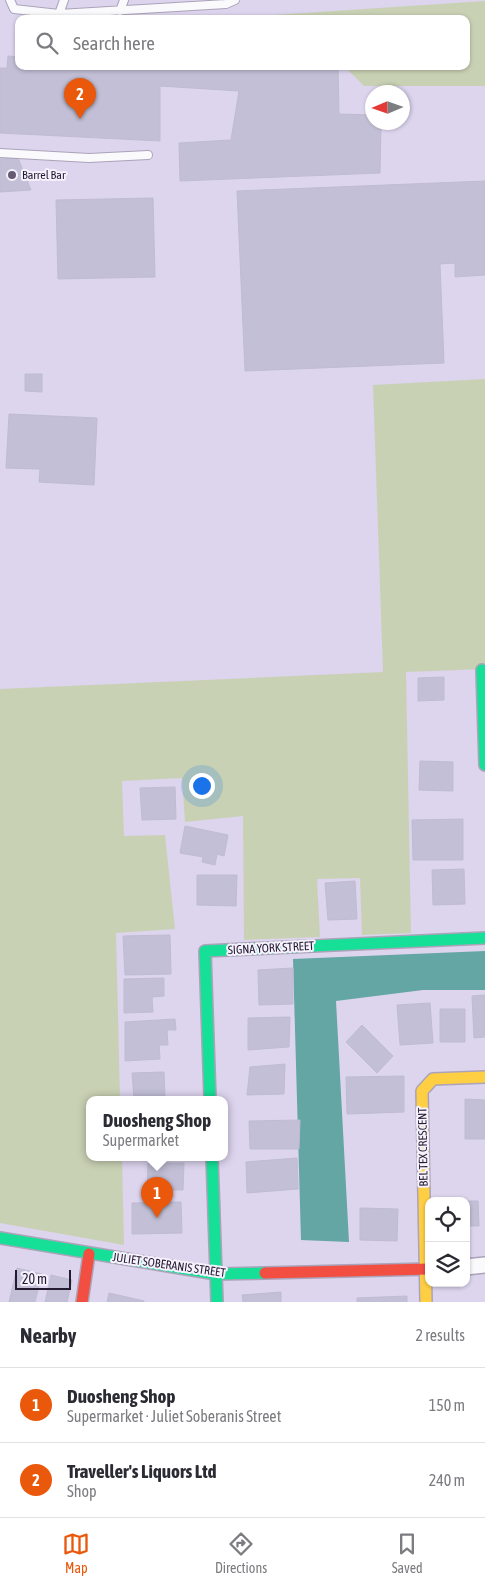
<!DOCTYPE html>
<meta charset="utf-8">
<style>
:root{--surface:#fff;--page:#f2f2f3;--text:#2b2b33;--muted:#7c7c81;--line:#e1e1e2;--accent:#ea580c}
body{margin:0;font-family:"Asap Condensed",sans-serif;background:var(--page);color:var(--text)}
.controls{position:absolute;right:15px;bottom:15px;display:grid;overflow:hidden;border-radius:10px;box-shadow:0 1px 4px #0004}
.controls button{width:45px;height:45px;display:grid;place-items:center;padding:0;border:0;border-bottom:1px solid var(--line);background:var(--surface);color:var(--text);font:25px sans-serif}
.compass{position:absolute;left:365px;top:85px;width:45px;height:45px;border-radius:50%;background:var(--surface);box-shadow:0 1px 4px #0004;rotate:268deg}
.scale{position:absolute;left:15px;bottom:12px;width:56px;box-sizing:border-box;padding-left:5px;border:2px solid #241b31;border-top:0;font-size:14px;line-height:18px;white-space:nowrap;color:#241b31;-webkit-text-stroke:4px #f5f1fd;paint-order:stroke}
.you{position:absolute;left:201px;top:785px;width:18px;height:18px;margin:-12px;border:4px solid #fff;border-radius:50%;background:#1a73e8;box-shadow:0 0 0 8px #1a73e833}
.badge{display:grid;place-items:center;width:32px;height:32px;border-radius:50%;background:var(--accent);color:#fff;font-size:16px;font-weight:700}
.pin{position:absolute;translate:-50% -41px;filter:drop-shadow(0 1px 2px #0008)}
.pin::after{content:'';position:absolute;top:26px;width:18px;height:15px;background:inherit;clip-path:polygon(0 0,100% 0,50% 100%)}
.popup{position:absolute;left:86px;top:1096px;width:142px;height:65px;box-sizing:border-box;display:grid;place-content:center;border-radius:10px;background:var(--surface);filter:drop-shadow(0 1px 4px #0005);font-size:16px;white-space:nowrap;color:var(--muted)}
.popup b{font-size:19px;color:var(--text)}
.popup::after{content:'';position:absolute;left:50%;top:100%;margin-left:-10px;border:10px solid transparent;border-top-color:var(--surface)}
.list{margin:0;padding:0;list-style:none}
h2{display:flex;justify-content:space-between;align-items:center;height:65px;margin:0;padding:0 20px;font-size:21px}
h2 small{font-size:16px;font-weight:400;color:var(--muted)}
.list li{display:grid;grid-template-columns:32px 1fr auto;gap:15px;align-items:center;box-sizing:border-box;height:75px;padding:0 20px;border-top:1px solid var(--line)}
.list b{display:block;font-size:19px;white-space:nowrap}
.list p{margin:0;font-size:16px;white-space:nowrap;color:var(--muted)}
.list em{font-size:16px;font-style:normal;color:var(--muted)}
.icon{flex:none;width:28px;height:28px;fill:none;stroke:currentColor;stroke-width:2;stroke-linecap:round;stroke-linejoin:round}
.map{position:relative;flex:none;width:485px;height:1302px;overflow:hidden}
.search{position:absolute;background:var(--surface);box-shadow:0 1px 4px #0004;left:15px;right:15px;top:15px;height:55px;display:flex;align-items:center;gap:12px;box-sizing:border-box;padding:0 18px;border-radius:10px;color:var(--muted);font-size:19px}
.sheet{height:215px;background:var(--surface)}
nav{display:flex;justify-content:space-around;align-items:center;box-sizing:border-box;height:70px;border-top:1px solid var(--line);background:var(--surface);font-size:14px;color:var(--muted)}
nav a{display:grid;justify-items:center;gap:2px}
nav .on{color:var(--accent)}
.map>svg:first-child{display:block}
.green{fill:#c9d1b4}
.water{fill:#63a6a4}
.building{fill:#c2bfd6;stroke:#bfbcd2}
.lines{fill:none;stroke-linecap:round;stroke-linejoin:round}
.lane-casing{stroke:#aba3b9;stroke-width:10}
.street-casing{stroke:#aba3b9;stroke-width:18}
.fast-casing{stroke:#aba3b9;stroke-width:14}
.slow-casing{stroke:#aba3b9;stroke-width:14}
.jam-casing{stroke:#aba3b9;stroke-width:14}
.lane{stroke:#faf9fc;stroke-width:8}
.street{stroke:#faf9fc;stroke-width:15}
.fast{stroke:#16e098;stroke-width:11}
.slow{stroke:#ffcf43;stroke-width:11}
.jam{stroke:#f24e42;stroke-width:11}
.poi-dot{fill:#655c73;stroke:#f5f1fd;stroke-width:2}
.labels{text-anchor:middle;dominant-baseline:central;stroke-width:4;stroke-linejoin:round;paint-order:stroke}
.poi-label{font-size:12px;fill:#241b31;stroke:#f5f1fd;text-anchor:start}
.street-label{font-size:12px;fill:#241b31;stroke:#f5f1fd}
</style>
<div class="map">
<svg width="485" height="1302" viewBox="0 0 485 1302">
<rect width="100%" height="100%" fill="#ddd4ee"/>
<path class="green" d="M485,1V86H364L344,66H466V19H245L243,17Z
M485,379V669L406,672L411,933L362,935L360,878L317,879L320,937L244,940L243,816L185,822L182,778L122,781L124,836L165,835L175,929L116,933L120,1099H90V1157H122L124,1245L0,1223V689L383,672L373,385Z"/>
<path class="water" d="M485,951V990H423L336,1001L349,1242L301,1240L293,959Z"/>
<path class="building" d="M8,56L19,57V66H338L339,114L372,115V122H381L380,173L180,181L179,143L231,140L239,91L160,86V141L0,133V68H7Z
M18,158L31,190L0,192V159Z
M485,181V275L455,277V263L440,264L444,363L245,371L237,191Z
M153,198L155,277L58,279L56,200Z
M25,374H42V392L25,391Z
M9,414L97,418L94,485L39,482L40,469L6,468Z
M444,677V700L418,701V678Z
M420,761L453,762V791L419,790Z
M175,787L176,819L142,820L140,788Z
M463,819V860H413L412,820Z
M185,826L228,835L224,856L217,854L215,865L202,862L203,857L180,853Z
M464,869L465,904L433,905L432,870Z
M197,875H237L236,906L197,905Z
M355,881L357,919L328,920L325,883Z
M170,935L171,974L125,975L123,936Z
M293,968V1004L259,1005L258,970Z
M164,978V996L152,997L153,1012L124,1013V979Z
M485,995V1037L474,1038L472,996Z
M430,1003L433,1043L400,1045L397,1005Z
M440,1009H465V1042H440Z
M290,1017L289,1047L248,1050V1018Z
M175,1019L176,1030H167L168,1045H159L160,1059L125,1061V1022Z
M362,1025L393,1056L377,1073L346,1042Z
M285,1064L284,1094L247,1095L250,1067Z
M164,1072L165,1099H134L132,1073Z
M404,1076V1112L347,1114L346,1077Z
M465,1099L485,1100V1139H465Z
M300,1120L299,1149H250L249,1121Z
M297,1158L298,1189L247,1193L246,1162Z
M148,1163H184L183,1190H147Z
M466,1201H478L479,1226H466Z
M181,1202L182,1233L132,1234V1203Z
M360,1208L398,1209L397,1241L360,1240Z
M17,1268L42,1274L35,1302H9Z
M51,1275L72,1280L67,1302H45Z
M281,1292V1302H243L242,1295Z
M109,1293L144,1301V1302H107Z
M407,1296V1302H357V1298Z"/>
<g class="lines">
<defs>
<path id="lane" d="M10,0L14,9L59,14L226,4L235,0
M120,11L124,0
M59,14L64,0
M0,153L89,158L148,155"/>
<path id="street" d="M466,1267L485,1265"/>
<path id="fast" d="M482,670L485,765
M210,1099L205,951L485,938
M212,1157L217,1302
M0,1238L216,1274L265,1273"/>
<path id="slow" d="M426,1302L422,1091L433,1079L485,1077"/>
<path id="jam" d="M265,1273L429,1269
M82,1302L89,1254"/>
</defs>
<use href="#lane" class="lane-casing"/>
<use href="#street" class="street-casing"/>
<use href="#fast" class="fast-casing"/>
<use href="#slow" class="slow-casing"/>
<use href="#jam" class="jam-casing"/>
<use href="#lane" class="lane"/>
<use href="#street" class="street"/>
<use href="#fast" class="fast"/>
<use href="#slow" class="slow"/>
<use href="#jam" class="jam"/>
</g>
<circle class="poi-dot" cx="12" cy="175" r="5"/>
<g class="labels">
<g class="poi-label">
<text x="22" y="175">Barrel Bar</text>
</g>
<g class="street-label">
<text transform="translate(271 948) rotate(-3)">SIGNA YORK STREET</text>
<text transform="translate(423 1147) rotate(-91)">BEL TEX CRESCENT</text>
<text transform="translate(169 1265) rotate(8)">JULIET SOBERANIS STREET</text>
</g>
</g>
</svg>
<div class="controls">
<button><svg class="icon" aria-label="locate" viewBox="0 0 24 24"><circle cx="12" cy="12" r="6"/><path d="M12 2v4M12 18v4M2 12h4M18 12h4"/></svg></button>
<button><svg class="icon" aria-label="layers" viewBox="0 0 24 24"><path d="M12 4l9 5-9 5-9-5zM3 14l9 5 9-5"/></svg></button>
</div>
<svg class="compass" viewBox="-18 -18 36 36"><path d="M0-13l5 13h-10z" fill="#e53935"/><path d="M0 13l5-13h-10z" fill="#7c7c81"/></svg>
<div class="scale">20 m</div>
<div class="you"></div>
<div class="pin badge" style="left:157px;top:1218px">1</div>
<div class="popup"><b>Duosheng Shop</b>Supermarket</div>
<div class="pin badge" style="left:80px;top:119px">2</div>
<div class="search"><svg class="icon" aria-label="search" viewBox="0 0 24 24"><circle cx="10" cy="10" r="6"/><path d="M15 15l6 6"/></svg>Search here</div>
</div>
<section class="sheet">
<h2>Nearby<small>2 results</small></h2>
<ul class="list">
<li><span class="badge">1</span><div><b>Duosheng Shop</b><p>Supermarket · Juliet Soberanis Street</p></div><em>150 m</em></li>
<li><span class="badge">2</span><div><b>Traveller's Liquors Ltd</b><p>Shop</p></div><em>240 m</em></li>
</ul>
</section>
<nav>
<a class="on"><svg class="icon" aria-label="map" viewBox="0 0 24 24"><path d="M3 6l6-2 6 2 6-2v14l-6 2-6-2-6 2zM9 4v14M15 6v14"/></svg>Map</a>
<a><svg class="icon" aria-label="directions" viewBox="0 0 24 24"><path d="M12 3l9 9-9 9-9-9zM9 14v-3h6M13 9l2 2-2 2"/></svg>Directions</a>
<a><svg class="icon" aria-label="saved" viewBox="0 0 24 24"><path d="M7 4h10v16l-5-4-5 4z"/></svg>Saved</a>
</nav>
